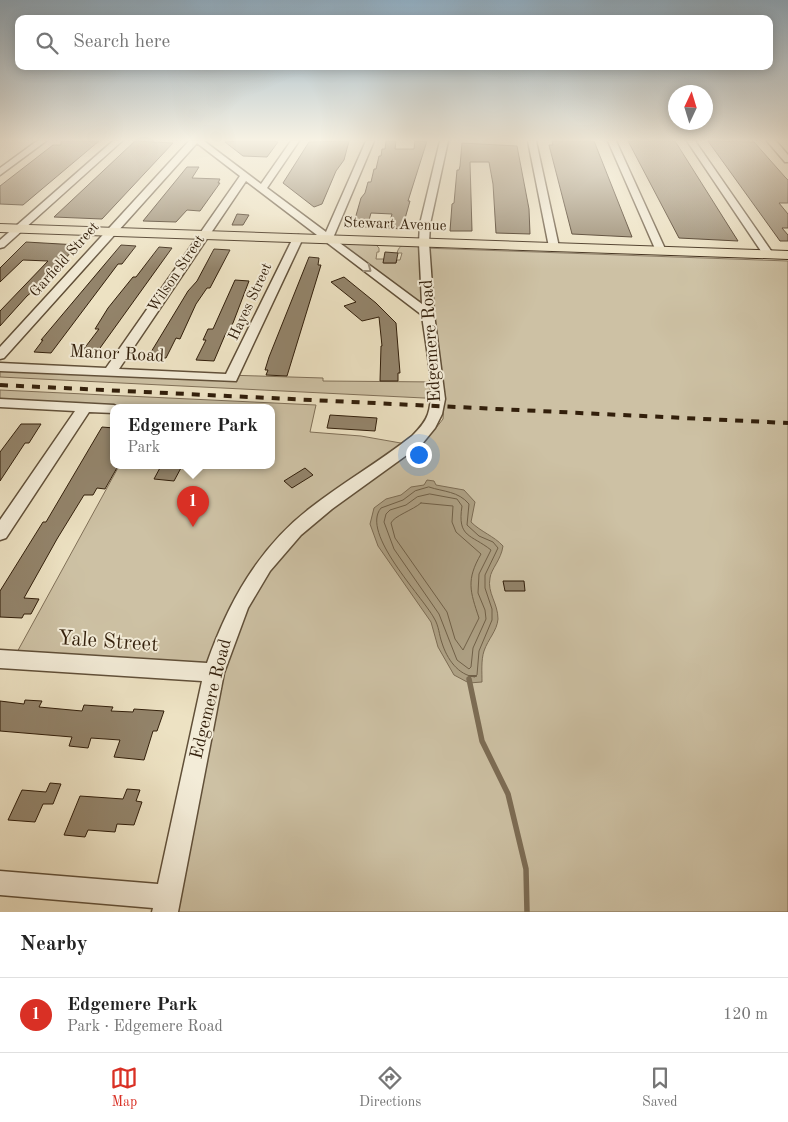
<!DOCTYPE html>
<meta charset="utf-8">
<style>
:root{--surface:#fff;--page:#f2f2f2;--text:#222;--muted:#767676;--line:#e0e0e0;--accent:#d93025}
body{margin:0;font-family:"Old Standard TT",serif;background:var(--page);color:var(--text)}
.compass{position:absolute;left:668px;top:85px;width:45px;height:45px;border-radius:50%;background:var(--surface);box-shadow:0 2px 12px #0003;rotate:4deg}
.you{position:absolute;left:418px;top:454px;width:18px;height:18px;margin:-12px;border:4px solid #fff;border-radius:50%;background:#1a73e8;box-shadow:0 0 0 8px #1a73e833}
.badge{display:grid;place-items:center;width:32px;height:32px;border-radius:50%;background:var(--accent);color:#fff;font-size:16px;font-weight:700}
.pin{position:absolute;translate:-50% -41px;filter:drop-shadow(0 1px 2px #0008)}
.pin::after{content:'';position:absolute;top:26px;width:18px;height:15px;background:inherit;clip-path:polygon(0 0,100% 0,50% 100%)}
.popup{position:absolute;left:110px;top:404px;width:165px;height:65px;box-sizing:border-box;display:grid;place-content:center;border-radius:10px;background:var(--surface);filter:drop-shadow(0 1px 4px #0005);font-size:16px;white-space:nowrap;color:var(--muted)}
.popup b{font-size:19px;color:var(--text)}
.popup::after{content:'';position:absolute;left:50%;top:100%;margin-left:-10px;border:10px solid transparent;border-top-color:var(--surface)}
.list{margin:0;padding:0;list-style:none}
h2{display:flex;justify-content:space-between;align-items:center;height:65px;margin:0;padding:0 20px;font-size:21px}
h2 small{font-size:16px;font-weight:400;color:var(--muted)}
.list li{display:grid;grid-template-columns:32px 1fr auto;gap:15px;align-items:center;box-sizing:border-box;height:75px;padding:0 20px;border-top:1px solid var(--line)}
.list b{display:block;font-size:19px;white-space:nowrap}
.list p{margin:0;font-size:16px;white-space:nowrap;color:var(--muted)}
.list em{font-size:16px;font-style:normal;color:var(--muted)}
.icon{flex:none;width:28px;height:28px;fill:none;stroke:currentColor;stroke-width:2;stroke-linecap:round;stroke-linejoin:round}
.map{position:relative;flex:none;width:788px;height:912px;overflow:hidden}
.search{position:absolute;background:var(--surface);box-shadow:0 2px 12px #0003;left:15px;right:15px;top:15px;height:55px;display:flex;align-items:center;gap:12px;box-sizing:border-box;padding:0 18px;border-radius:10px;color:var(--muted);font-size:19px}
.sheet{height:140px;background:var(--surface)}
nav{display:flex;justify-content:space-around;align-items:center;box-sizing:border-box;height:70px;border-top:1px solid var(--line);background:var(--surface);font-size:14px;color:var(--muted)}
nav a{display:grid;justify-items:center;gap:2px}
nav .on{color:var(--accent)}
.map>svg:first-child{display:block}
.green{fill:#cdc1a4;stroke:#807058}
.water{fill:#ada084;stroke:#7c6c54}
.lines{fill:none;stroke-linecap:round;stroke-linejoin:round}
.shore-far1{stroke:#706048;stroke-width:1}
.shore{stroke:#706048;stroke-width:2}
.stream{stroke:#7c6c54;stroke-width:5.5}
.building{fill:#93846b;stroke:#321f0b}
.minor-casing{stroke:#615039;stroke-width:3}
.major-casing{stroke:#321f0b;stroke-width:2}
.minor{fill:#f3ecd8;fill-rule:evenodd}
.major{fill:#ede2c3;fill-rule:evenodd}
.rail{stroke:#321f0b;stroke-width:4;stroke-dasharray:8 8;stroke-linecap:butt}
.oneway{stroke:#9c907c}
.labels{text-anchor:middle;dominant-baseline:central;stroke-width:4;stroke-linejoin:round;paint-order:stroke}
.far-street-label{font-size:15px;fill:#321f0b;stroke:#f3ecd8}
.street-label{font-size:18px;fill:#321f0b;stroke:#f3ecd8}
.near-street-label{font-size:21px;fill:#321f0b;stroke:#f3ecd8}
</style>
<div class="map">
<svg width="788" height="912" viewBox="0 0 788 912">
<rect width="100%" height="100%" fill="#ede2c3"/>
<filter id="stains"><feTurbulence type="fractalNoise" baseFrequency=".004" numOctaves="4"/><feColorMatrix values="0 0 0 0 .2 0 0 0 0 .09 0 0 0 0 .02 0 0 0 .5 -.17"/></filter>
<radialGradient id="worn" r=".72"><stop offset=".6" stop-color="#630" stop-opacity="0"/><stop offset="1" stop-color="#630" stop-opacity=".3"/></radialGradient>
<path class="green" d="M333,241L376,245L379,248V252H377L376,259H384V263H396L397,260H400L402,253H397C400,241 412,243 422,244L423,248L788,261V912H169L214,673L16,654L119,466H272V408H147L0,402V390L316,405L310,432L361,436L412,445L436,428L443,419L444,399L0,377V368L323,378V381L439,382L429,314Z"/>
<path class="water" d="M427,480L434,481L436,485L464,490L475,502L471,522C481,532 494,536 503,546C501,560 491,569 490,578C487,593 498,603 498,619C497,631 488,639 484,651C481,660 482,672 482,682L469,683L454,675L438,647L431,622L378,546L370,524L374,508L386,499L401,495L411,487L424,485Z"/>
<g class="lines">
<path class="shore-far1" d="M429,487C444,492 458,491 469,504L467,525L479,536L493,542L498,548L485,575V588L492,609V620L479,651L477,675L475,677C458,675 447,659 442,643C439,635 439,626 434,618C422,596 360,533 381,508L403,500L415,491Z
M430,494L457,499L462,506C457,538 471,534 491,550L479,574L478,593L485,610L486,619L473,648L471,667L469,669L457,660L439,614L394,549L384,522L386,514L390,510L406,505L417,497Z
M421,503L453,506L452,522L456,532L481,554C466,580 470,591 479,618L463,650L455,639L447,612L395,538L391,523C394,516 413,510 421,503Z"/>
<path class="shore" d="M469,676H476"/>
<path class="stream" d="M469,679L482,741L508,794L526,869L527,912"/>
</g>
<path class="building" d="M61,141H99L23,205L0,204V186L53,145H61Z
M135,141L173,143L102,219L54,217Z
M239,141H272L278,142L267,157L243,156L225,142Z
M349,141L344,160L336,171L322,204L314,207L283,183L309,142Z
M386,141H396L395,149H414L415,141H427L408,201H410L402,229L388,228L392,214L371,213L367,227L353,226L361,198L365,193L368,182H371L374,169H376L379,156H381L382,149H385Z
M552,141H594L632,237L572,234L549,145H553Z
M628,141H675L738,241L679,238Z
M708,141L754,142L785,177L788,180V203H779L788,214V228H782L788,235V241H780Z
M462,143L517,146L529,209L530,234L496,233L493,184L489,162H470L472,231H450L452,204L454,203L457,170H459L460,166Z
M187,167H199L192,178L220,179L218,183H220L200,211L187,210L176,222L143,221Z
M237,214L249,215L243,225H232Z
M26,242L78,245L39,286L27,296L0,326V311L48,261L23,260L0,282V268Z
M121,245L136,246L122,264H118L51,353L34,352L43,340H41Z
M159,247L172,248L95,355L80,354L99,329H95L108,308L133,277H136Z
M214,249L230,250L210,288H207L196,304L180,339L176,338L166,358L148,357L188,291L197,281Z
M385,252L398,253L396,263H383Z
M309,257L319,258L318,265H321L287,376L266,375L268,370H265L269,357Z
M344,277L376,303L396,323L400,373H398V381H380L381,346H382L379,317L362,321L344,306L356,302L331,282Z
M235,280L249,281L233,323L225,335L214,361L196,360L206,340H203L208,329H213Z
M330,415L377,418L375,431L327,428Z
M21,424H41L29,443H25L0,481V452Z
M102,427L114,428V466H118L105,489L97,488L93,495H84L57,539L24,598L39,599L31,614H24L22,618L0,617V591L43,522H46Z
M161,466H182L174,481L154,479Z
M305,468L313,475L292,488L284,481Z
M503,581H524L525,591H505Z
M25,700L42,701L39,707L82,711L84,705L113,707L111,711L133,712L134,709L164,711L157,731H153L144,760L114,757L120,740L91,738L88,748L69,746L72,737L0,731V701L24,704Z
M50,783L61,784L53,804H43L35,822L8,820L22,790L46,792Z
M127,789L140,790L136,801L142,802L134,825L117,824L115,832L88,830L85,837L64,835L80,796L123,799Z"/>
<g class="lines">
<defs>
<path id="minor" d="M37,141H46L0,175V168Z
M113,141H122L4,247L0,248V240Z
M189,141H204L261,184L291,141H299L267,188L326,232L366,141H374L333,238L422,304L419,243L420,224L440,141H448L430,224L429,243L434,314L445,399L442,414L435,428L422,444L332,509L301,535L270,571L248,608L224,673L178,912H152L153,908L0,895V871L158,884L202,681L0,668V650L207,663C228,603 258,549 309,509C342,483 379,462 412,436C418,430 425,423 428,414C436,391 425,341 422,315L246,181L119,369L226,374L293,238L298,235L302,236L303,238L236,381L0,371V363L106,368L240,176L197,143L4,358L0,359V347Z
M528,141H536L559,247L558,249H550L549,247Z
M608,141H616L666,251L665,253H657L656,251Z
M687,141H695L774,255L773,257H765Z
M767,141H776L788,155V162H785Z
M0,399L114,405L120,408H114V413L89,412L6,538L0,540V520L75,411L0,407Z"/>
<path id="major" d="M0,224L788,251V259L0,232Z"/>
</defs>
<use href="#minor" class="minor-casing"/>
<use href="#major" class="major-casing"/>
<use href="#minor" class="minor"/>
<use href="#major" class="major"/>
<path class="rail" d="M0,385L788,423"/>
</g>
<defs><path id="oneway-chevron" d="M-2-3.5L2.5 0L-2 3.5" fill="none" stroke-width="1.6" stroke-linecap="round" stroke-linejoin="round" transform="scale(1.25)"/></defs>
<use class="oneway" href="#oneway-chevron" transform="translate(368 269) rotate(37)"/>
<linearGradient id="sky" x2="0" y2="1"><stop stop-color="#90acc0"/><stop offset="0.52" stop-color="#f7f2e4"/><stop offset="1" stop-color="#f7f2e4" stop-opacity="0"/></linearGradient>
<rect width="788" height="269" fill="url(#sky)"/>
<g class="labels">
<g class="far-street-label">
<text transform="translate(395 225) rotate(2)">Stewart Avenue</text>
<text transform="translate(65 260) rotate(-48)">Garfield Street</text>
<text transform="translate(177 274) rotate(-56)">Wilson Street</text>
<text transform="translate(251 302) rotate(-65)">Hayes Street</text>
</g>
<g class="street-label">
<text transform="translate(431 341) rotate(-94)">Edgemere Road</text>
<text transform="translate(117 354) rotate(3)">Manor Road</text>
<text transform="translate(211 699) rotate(-76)">Edgemere Road</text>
</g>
<g class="near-street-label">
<text transform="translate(108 642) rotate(4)">Yale Street</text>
</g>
</g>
<rect width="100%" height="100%" filter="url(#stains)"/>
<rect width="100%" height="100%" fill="url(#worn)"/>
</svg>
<svg class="compass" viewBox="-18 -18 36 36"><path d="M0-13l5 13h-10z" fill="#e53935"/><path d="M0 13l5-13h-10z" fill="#767676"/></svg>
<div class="you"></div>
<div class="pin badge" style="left:193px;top:527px">1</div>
<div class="popup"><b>Edgemere Park</b>Park</div>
<div class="search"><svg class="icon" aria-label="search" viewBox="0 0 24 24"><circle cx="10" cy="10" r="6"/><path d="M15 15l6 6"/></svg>Search here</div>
</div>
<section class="sheet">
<h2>Nearby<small></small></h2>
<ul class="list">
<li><span class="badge">1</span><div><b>Edgemere Park</b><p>Park · Edgemere Road</p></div><em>120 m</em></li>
</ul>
</section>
<nav>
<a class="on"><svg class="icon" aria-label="map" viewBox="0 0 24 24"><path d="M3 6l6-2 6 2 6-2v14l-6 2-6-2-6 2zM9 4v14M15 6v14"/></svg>Map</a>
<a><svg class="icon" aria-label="directions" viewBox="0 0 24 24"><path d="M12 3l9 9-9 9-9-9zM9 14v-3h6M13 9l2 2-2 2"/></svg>Directions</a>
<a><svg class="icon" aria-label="saved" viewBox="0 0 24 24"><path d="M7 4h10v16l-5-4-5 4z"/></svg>Saved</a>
</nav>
